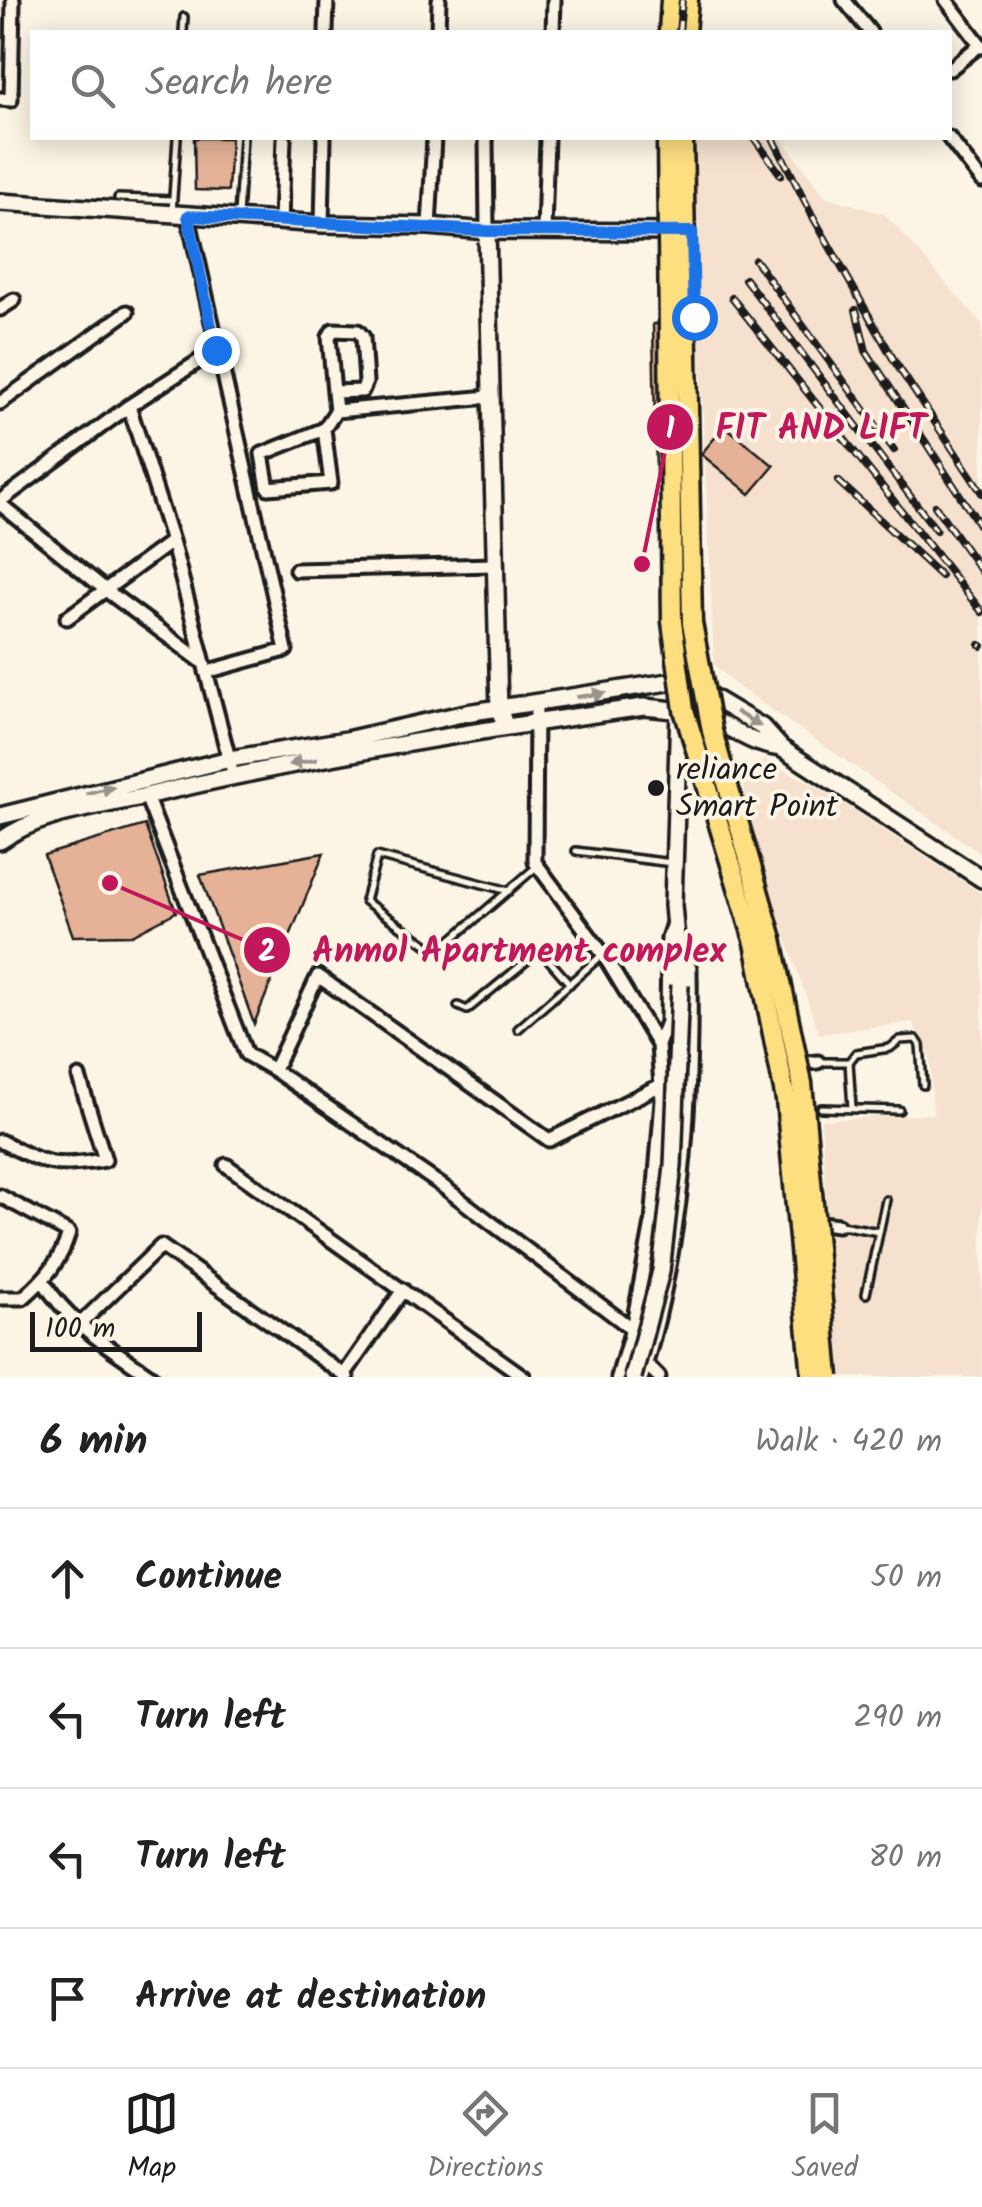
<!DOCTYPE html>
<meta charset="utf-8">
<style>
:root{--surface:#fff;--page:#f6f6f6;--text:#222;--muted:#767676;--line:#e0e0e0;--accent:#1c1c1c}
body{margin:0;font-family:Kalam,sans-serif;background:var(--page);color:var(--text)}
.scale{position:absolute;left:30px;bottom:25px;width:172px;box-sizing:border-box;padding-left:10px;border:5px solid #1c1c1c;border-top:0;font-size:28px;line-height:35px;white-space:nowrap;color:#1c1c1c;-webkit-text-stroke:8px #fcf5e5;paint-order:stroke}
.stop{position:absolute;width:30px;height:30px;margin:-22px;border:8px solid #1a73e8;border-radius:50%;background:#fff}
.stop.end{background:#1a73e8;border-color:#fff;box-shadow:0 2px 10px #0008}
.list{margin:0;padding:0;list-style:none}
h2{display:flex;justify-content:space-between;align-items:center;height:130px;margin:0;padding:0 40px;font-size:42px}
h2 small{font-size:32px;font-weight:400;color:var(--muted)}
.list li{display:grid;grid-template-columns:65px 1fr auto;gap:30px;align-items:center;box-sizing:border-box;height:140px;padding:0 40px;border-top:2px solid var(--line)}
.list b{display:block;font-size:38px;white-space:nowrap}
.list em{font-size:32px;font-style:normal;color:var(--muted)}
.icon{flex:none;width:55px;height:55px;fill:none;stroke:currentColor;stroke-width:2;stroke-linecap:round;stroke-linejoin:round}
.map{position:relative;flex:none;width:982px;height:1377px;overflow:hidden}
.search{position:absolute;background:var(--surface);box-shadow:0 5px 25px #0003;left:30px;right:30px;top:30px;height:110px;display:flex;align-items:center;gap:25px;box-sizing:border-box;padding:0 35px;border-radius:0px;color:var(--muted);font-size:38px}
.sheet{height:690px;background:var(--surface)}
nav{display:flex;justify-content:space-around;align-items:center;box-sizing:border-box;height:140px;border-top:2px solid var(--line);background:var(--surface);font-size:28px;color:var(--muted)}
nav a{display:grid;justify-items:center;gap:5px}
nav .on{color:var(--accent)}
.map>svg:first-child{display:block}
.built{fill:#f5e1ce}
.building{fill:#e5b297;stroke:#1c1c1c;stroke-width:2.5}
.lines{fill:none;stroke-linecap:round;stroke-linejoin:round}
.lane-casing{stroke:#1c1c1c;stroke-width:12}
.street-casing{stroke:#1c1c1c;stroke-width:19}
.secondary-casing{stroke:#1c1c1c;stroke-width:22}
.primary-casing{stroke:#1c1c1c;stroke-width:25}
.lane{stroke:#fcf5e5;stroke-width:5}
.street{stroke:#fcf5e5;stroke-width:11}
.secondary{stroke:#fcf5e5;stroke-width:15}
.primary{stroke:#fedf80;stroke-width:18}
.rail-casing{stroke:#1c1c1c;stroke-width:8}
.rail{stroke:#fcf5e5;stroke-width:4;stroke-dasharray:11;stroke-linecap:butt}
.secondary-bridge-casing{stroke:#1c1c1c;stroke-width:22;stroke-linecap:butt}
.primary-bridge-casing{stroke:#1c1c1c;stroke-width:25;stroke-linecap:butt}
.secondary-bridge{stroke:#fcf5e5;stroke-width:15}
.primary-bridge{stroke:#fedf80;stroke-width:18}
.oneway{fill:#97938b}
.route{stroke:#1a73e8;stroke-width:12}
.poi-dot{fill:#1c1c1c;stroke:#fcf5e5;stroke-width:4}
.labels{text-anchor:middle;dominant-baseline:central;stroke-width:8;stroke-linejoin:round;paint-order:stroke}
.poi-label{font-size:32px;fill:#1c1c1c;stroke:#fcf5e5;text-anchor:start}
.leader{fill:none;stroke:#c2185b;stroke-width:4}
.callout-dot{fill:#c2185b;stroke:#fcf5e5;stroke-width:4}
.mark-label{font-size:30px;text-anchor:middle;font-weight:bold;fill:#fff}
.callout-label{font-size:35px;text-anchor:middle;font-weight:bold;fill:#c2185b;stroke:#fcf5e5;stroke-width:8;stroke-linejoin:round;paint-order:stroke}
</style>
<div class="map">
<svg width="982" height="1377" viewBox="0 0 982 1377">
<rect width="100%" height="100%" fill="#fcf5e5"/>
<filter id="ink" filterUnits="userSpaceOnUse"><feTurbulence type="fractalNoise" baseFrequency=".01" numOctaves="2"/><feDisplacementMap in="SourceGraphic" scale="20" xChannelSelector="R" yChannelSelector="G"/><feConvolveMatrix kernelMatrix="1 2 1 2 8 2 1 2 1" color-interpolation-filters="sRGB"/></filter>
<g filter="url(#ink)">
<path class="built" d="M691,138H781L825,196L886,215L982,324V854L734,684L714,664Z
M764,760L815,785L982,894V1377H839L821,1120L933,1114L930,1057L913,1022L819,1034L743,813L744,782Z"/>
<path class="building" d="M194,138H231L228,191L195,190Z
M692,323L695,473L656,474L653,324Z
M725,426L774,466L750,494L701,454Z
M145,825L176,912L132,935L73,936L44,855Z
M324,853L254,1024L200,875Z"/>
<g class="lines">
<defs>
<path id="lane" d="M183,32L184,17
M118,198L173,200
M172,212L177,138
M238,216L243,138
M576,851L672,863
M509,891L377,856L365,901L437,952L535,868
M458,1006L467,1010L540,950L570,984
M518,1029L602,955
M821,1062H849L856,1053L890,1048L900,1040L916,1039L920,1045L923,1085
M849,1062L852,1108
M821,1108L899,1110
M841,1225L879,1232
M866,1294L886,1200"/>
<path id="street" d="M844,0L870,32
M946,0L982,47
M326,32L327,0
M438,32L439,0
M553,32L554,0
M950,69L980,45
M0,99L11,100L13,0
M486,138L487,231
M949,138L982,181
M188,216L286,650L206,672
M281,222L284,138
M322,224L324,138
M429,226L434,138
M544,231L547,138
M0,309L14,300
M0,403L127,312
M129,406L216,350
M336,411L489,397
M324,429L262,454L268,488L331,483L324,429L336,411L334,392L362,391L366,382L363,337L358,331L333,330L329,337L334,392
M0,501L129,406L172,541L231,766
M0,504L107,591L204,663
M296,570L494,565
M67,618L172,541
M536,704L535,862L603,954L658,1045
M146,796L246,1054L274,1070L441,1185L632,1329L646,1364L659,1377
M807,1063L818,1062
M274,1070L318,976L549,1140L661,1085
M0,1141C48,1165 51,1168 105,1160L79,1077
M226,1165L524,1377
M0,1196L69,1233C61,1261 45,1279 23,1298H0
M822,1223L838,1225
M43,1281C69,1324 111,1348 152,1377
M79,1325L161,1246L347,1377
M344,1375L403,1290
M618,1377L632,1329L652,1223L662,1100L658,1045L667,1022L668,938L673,923
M642,1377C683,1244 692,1107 690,968L679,949"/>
<path id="secondary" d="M0,202L322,224L429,226L487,231L680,232
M487,231L499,710L503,719
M679,709L673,905L680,985
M0,816L230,759L346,740L466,713L675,681L710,696L762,727L781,748L982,879
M0,841C40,812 99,807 146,796C310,757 477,730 644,707C669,709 691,711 715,721C741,733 751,744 781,748"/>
<path id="primary" d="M669,32L671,0
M685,32L688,0"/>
</defs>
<use href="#lane" class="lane-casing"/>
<use href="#street" class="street-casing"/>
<use href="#secondary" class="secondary-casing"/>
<use href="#primary" class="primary-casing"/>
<use href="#lane" class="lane"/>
<use href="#street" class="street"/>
<use href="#secondary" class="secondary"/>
<use href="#primary" class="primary"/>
<defs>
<path id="rail" d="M679,32L682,0
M671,138L679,646C697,762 744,870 769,984C797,1114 806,1245 816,1377
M754,138L781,175
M773,138L812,215L895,362L982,493
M755,260L894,450
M745,279L936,530
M732,298L982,612
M856,310L866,351L982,529
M838,481L941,576
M935,506L982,572
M980,645L982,646"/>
</defs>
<use href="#rail" class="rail-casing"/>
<use href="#rail" class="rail"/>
<defs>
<path id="secondary-bridge" d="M633,1377L661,1271L673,1166L680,985"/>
<path id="primary-bridge" d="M667,138L672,622L684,710L755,943L786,1100L812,1377
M683,138L692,623L712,731L772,939L802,1083L829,1377"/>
</defs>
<use href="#secondary-bridge" class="secondary-bridge-casing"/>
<use href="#primary-bridge" class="primary-bridge-casing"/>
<use href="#secondary-bridge" class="secondary-bridge"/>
<use href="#primary-bridge" class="primary-bridge"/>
</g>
<defs><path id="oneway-solid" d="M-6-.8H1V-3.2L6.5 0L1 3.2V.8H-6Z" transform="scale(2.5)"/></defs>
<g class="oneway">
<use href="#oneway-solid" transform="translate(591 695) rotate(-9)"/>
<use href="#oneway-solid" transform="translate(748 719) rotate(31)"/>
<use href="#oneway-solid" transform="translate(303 762) rotate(170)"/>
<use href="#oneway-solid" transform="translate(100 790) rotate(-14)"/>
</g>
</g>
<g class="lines" filter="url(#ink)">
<path class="route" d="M216,350L188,216L487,231L692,232L694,317"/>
</g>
<circle class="poi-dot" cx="656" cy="788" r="10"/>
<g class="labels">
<g class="poi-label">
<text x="676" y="770">reliance<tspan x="676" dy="37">Smart Point</tspan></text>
</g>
</g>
<path class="leader" d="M642 564L670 427M110 883L267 950"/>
<g class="callout-dot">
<circle cx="642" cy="564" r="10"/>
<circle cx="110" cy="883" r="10"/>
<circle cx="670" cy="427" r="25"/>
<circle cx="267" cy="950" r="25"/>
</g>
<g class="mark-label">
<text x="670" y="438">1</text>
<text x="267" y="961">2</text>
</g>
<g class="callout-label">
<text x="821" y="439">FIT AND LIFT</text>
<text x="519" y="962">Anmol Apartment complex</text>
</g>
</svg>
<div class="scale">100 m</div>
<div class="stop" style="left:694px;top:317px"></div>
<div class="stop end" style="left:216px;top:350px"></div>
<div class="search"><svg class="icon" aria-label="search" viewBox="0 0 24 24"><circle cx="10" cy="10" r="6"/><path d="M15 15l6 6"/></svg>Search here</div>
</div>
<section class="sheet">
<h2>6 min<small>Walk · 420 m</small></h2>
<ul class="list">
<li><svg class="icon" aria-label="ahead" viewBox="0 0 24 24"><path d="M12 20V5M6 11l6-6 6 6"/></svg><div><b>Continue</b></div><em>50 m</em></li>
<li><svg class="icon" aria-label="left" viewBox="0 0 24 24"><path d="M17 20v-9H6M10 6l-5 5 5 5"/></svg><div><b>Turn left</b></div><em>290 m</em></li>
<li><svg class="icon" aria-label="left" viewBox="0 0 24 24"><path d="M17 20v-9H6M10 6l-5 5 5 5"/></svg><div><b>Turn left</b></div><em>80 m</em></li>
<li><svg class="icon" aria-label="arrive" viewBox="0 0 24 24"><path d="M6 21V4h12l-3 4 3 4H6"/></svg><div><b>Arrive at destination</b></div></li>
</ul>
</section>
<nav>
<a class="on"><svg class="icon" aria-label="map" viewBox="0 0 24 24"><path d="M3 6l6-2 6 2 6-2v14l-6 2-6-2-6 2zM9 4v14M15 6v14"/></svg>Map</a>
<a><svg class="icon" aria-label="directions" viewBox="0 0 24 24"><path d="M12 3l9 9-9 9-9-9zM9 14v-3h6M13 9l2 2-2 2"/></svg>Directions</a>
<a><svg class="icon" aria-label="saved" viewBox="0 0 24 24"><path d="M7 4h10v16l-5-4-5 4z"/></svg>Saved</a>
</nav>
